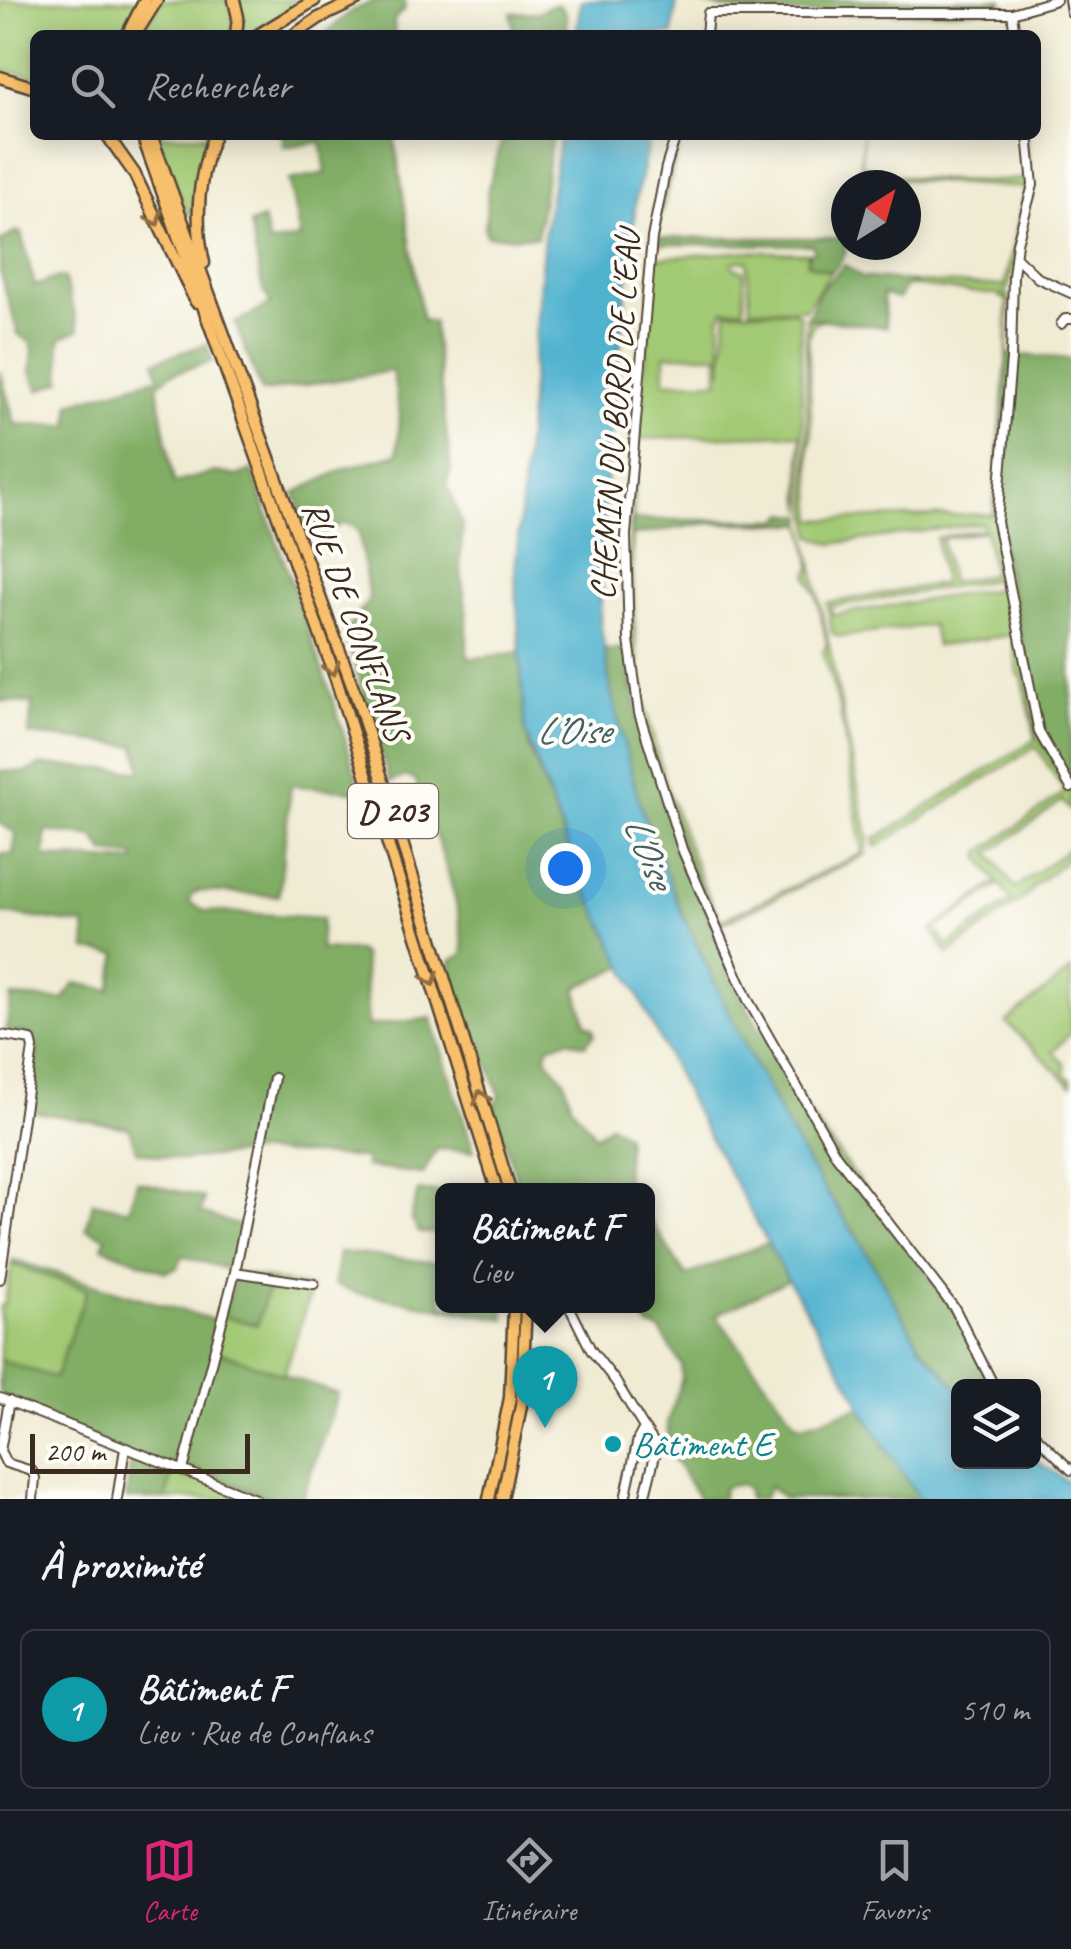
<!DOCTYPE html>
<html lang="fr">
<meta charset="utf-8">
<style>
:root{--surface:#171b24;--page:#242831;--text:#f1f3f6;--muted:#9ea1a6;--line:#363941;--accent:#db2777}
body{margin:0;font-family:Caveat,sans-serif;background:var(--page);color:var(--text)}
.controls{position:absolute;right:30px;bottom:30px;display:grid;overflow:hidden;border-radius:15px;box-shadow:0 5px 25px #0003}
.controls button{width:90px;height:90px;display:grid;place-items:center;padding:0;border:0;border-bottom:2px solid var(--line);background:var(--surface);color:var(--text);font:50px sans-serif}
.compass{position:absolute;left:831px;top:170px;width:90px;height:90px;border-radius:50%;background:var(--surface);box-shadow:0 5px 25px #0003;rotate:37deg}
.scale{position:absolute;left:30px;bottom:25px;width:220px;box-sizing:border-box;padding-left:10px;border:5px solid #3b2a1e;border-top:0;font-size:28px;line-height:35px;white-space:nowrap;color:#3b2a1e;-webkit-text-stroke:8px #fdfcf7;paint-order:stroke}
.you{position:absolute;left:565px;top:868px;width:35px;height:35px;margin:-25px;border:8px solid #fff;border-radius:50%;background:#1a73e8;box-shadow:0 0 0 15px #1a73e833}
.badge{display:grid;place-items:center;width:65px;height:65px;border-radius:50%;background:var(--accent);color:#fff;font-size:32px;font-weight:700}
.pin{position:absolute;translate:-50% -82px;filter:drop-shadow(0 2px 5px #0008)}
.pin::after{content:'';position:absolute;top:52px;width:35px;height:30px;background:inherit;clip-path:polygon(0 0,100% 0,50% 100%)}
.popup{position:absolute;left:435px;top:1183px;width:220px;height:130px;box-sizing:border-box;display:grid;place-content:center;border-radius:15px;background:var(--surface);filter:drop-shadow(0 2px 8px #0005);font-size:32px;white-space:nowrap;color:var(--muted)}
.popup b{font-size:38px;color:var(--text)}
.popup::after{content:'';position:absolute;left:50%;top:100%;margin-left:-20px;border:20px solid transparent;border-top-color:var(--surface)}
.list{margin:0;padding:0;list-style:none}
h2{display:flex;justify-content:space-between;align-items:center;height:130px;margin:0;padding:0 40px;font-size:42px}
h2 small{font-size:32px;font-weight:400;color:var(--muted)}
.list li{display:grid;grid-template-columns:65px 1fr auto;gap:30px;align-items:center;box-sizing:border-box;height:160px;margin:0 20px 20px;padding:0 20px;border:2px solid var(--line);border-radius:15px}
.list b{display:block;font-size:38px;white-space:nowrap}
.list p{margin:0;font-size:32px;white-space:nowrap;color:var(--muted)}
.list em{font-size:32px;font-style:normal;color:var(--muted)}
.icon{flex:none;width:55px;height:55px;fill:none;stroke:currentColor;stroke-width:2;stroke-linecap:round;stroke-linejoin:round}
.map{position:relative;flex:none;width:1071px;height:1499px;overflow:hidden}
.search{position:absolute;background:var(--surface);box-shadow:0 5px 25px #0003;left:30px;right:30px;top:30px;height:110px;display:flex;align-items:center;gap:25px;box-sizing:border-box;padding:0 35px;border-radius:15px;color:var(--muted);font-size:38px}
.sheet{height:310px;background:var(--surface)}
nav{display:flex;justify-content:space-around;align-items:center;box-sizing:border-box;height:140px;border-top:2px solid var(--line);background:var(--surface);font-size:28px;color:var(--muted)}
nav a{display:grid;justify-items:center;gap:5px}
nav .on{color:var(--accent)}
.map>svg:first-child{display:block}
.green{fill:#a2c973;stroke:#6e7a48;stroke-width:2.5;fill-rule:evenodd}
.forest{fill:#81ad65;stroke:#5e6c42;stroke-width:2.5;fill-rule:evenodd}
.water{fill:#50b2cf;stroke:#466e76;stroke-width:2.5}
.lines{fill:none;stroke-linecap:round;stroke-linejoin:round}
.stream{stroke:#50b2cf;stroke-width:2.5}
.minor-casing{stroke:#564739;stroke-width:12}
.major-casing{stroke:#564739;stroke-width:15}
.minor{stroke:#fff;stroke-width:8}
.major{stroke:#f8bf6c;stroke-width:10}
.oneway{stroke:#906d41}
.culture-dot{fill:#0f9aa8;stroke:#fdfcf7;stroke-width:4}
.labels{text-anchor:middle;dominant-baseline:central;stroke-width:8;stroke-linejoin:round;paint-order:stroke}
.shield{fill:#fdfcf7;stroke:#75695f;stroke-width:2.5}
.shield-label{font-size:32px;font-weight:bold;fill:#3b2a1e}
.street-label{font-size:35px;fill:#3b2a1e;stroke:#fdfcf7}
.culture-label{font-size:35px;fill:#0d838f;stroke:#fdfcf7;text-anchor:start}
.water-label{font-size:38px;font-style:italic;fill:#436065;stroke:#fdfcf7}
</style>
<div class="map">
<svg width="1071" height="1499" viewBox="0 0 1071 1499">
<rect width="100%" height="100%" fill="#fdfcf7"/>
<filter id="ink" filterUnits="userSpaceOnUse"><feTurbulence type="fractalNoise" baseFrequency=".01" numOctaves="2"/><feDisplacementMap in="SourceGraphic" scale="20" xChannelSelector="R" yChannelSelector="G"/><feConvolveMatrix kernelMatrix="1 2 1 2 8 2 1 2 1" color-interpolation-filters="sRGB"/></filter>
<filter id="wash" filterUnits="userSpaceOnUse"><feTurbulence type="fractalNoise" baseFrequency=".0048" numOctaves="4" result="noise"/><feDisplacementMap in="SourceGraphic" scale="40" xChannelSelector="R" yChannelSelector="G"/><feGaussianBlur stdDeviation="2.25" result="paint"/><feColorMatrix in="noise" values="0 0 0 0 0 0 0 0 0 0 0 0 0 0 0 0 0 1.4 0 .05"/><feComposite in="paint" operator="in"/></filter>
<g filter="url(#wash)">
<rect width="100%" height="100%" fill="#f0ebd3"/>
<path class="green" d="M0,0H140L122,35H35V76L0,70Z
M162,0H230L234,22L232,35H140Z
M238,0H306L250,35H239Z
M157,135H208L197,177L192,213L187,215Z
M679,135H682L660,218L655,258L747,251L808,253V264L831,272L805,309H750L747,260L733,262V267L744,271V308L724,310L720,318L722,373L727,311H793L800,315L804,512L801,496V434L639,439C632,516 629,591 639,668L635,670L667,789L704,887L721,920L863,853L840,711L823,652L827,644L816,594L807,576L811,567L804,524L869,841L865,855L721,924L693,871L664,794L640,710L633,667L628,556L650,311C648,250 662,193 679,135ZM665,355H718V381L665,382Z
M863,135L861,163C883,183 994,182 1025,179L1023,135H1026L1030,182L1009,287L1004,293L1009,296L1007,380L995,518L1038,737L1071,792V811L1062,801L990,853L1015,888L1071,847V856L1033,887L1029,894L948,955L931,930L997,882L980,857L981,852L1065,792L1036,747L876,847L874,837H878L1036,739L1022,677L1018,674L1012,635L936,646L932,625L839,637L832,633L827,603L943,583L936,538L983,529L982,523L832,544L812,536L808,508L806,329L807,318L823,320L814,323L808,335L812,438L809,446L814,520L993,514L1007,353V301L998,295L914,286V282L1004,286L1026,188L879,178L858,185C863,169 861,153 863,135ZM985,531L993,574L950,582L942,539ZM999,579L1001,588L832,615L831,607ZM1000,884L1011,901L947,946L936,929Z
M1071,970V1033L1053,1051L1065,1064V1074L1071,1079V1085L1006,1022Z
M12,1264L87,1289L55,1378L0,1360V1306H4Z
M274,1280L312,1288L284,1375L217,1351V1321L223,1316L257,1325L265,1297Z
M174,1462L274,1499H166Z"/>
<path class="forest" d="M377,0H404L405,9L394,19L395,35H324L351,11Z
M695,0H1002V6L995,10C944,11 727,22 695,0Z
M552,5H559L566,14L567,35H515L511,13L538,12Z
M282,135H394L422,320L433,322L451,470L447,483L463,527L460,563L467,616V654L470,659L520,652L529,747L576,868L624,966L576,988L586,1024L593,1028L594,1034L585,1045L568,1040L548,1047L546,1058L564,1079L572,1106L596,1136L610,1124L625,1134C631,1153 620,1174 630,1190H520L495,1111L494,1104L501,1096C493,1084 494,1073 486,1062L480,1065L450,973L451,961L464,953C459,893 436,837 416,781L406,776L390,782L345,632L369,600L359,533L353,526L344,523L324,533L308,531L295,493L346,468L397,454L400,414L392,371L262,392L235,323L271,304L262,287L250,224L263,219L269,244L300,238L289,180L326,173L321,142L284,147Z
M503,135H552L537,237L487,236L485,230L488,190Z
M17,231L21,233L35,286L58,277L64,278L79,330L63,337L59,343L62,381L39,390L31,373L33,349L30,342L18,334L0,271V242Z
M657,238H844C850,251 842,261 831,272L808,264V253L815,251L812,245L656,244Z
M845,265L861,277L914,282V286H906L898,299L883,294L886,327L807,318L820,290Z
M207,344L213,361L170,374L157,385L174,483L216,472L237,476L252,470L335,706L361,792L291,785L279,896L199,891L192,894L189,902L205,911L322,918L320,949L357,951L363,955L368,1026L431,1018L474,1151L437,1149L423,1174L365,1167V1158L260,1152L183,1160L136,1151L129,1128L30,1111L37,1046L32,1035L6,1030L11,997L63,1000L75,983L110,990L118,954L86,950L85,925L0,913V854H13L16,833L0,824V771L26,772L40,765L142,771L136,746L29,735L32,703L0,701V371L15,424L69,426L71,403L159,377L155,361ZM46,831L94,837L105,853L134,856V862L45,857Z
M1007,354L1071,359V786L1044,745L996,517Z
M786,513L804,516L803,524L709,523L630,536L634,520H779Z
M626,648L636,710L651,763L734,983L805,1108L954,1310L992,1386L958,1388L920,1346L859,1240L807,1163L748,1053L680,909L639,802L611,692L605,650Z
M137,1181L204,1198L201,1213L246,1228L230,1270L183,1256L177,1268L165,1272L102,1247L106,1237L86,1229L93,1202L129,1210Z
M418,1191L442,1192V1233H419L411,1218Z
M648,1217L686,1276L767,1243L788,1280L716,1315L796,1423L803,1425L860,1407L920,1499H784L770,1486L763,1499H748V1489L742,1484L724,1487L722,1499H699L670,1453L667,1424L682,1378L681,1364L660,1330L649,1327L635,1306H648Z
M339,1252L442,1263V1306H503L505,1319L356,1293L334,1284Z
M13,1260L217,1321V1351L338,1394L302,1499H274L174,1462L166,1499H126L131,1458L0,1393V1360L55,1378L87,1290L12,1264Z
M236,1273L274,1280L265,1297L257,1325L223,1316Z"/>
<path class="water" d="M581,0H677L672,35H576Z
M560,135H650L636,199L606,483L600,620L611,692L639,802L680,909L748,1053L807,1163L859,1240L920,1346L958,1388V1462L1034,1459L1071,1484V1499H920L916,1494L860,1407L858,1398L788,1280L691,1104L576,868L525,731L515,573L544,235Z"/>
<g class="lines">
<path class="stream" d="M627,1473L634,1441"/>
</g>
</g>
<g filter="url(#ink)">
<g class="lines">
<defs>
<path id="minor" d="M1069,0L1071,12
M1012,13L1015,35
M706,35L708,13H1012L1056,0
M676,135L666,167L652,238L626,535L629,640L639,713L682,849L748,1000L836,1155L955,1309L994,1386
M1028,135L1033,185L1017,243L1013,276L1011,359L997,522L1039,732L1071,788
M1017,258L1038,278L1071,293
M1061,324L1065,319H1071
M0,1035L31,1040L33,1048L0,1279
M235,1272L314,1284
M569,1306L591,1350L616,1382L644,1428
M0,1398L255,1499
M9,1401L0,1451L6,1463L32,1471L35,1478L33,1499
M1034,1434L1071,1470
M183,1470L235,1272L274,1078
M117,1499L125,1448
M625,1499L638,1439L644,1428L657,1447L644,1499"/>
<path id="major" d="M234,0L238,17L236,35
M127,35L145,0
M135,35L157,0
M258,35L315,0
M294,35L319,18L357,0
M0,77L35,88
M107,135L134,173L196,302
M142,135L336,679L497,1190
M151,135L358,701L510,1190
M204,263C194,219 198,177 214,135
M489,1499L510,1398L514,1306
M502,1499L521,1406L526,1306"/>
</defs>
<use href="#minor" class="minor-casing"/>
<use href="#major" class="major-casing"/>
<use href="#minor" class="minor"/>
<use href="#major" class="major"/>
</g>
<defs><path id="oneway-chevron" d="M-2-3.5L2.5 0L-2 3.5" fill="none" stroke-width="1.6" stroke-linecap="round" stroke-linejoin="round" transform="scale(2.5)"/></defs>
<g class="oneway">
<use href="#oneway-chevron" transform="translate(155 219) rotate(65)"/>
<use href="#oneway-chevron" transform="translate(332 669) rotate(71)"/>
<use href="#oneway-chevron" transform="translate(431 979) rotate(73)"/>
<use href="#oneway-chevron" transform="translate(481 1097) rotate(-107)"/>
</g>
</g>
<circle class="culture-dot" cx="613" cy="1444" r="10"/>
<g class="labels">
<rect class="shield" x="348" y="784" width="90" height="54" rx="8"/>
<g class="shield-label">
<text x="393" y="811">D 203</text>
</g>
<g class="street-label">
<text transform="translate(615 415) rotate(-86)">CHEMIN DU BORD DE L'EAU</text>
<text transform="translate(356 621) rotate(70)">RUE DE CONFLANS</text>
</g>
<g class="culture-label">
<text x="633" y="1444">Bâtiment E</text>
</g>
<g class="water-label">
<text x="573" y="730">L’Oise</text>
<text transform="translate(649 852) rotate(68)">L'Oise</text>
</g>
</g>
</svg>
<div class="controls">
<button><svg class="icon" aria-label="layers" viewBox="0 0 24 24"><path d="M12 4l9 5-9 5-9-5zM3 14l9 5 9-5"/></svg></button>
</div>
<svg class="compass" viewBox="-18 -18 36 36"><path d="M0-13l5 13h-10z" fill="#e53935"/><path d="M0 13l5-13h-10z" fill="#9ea1a6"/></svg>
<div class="scale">200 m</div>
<div class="you"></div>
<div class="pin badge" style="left:545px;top:1428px;background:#0f9aa8">1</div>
<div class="popup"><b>Bâtiment F</b>Lieu</div>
<div class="search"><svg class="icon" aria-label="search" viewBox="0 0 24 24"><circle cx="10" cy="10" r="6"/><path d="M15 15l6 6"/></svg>Rechercher</div>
</div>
<section class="sheet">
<h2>À proximité<small></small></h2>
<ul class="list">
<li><span class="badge" style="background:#0f9aa8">1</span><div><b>Bâtiment F</b><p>Lieu · Rue de Conflans</p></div><em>510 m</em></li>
</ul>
</section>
<nav>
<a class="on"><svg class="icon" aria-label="map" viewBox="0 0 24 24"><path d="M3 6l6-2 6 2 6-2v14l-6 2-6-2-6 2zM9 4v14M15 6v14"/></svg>Carte</a>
<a><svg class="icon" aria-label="directions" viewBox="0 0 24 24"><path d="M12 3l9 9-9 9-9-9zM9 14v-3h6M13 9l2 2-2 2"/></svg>Itinéraire</a>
<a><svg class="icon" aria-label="saved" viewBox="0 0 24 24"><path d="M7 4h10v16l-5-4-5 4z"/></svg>Favoris</a>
</nav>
